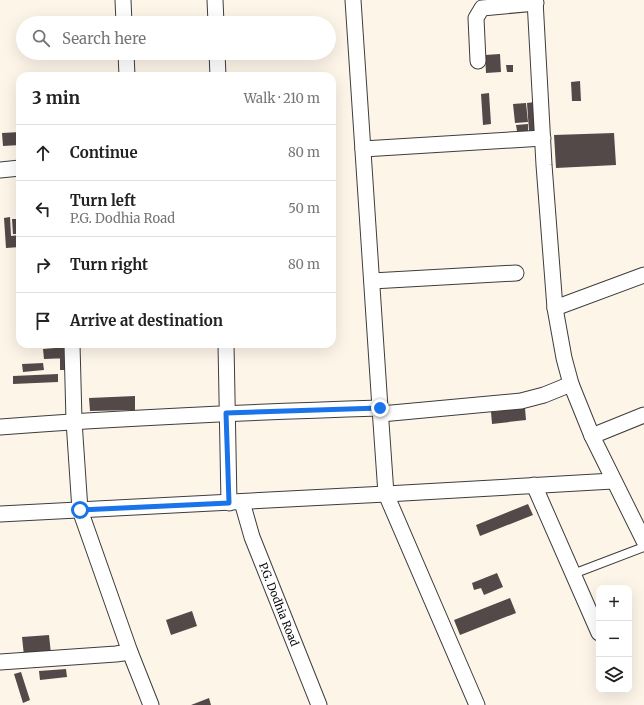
<!DOCTYPE html>
<meta charset="utf-8">
<style>
:root{--surface:#fff;--page:#f2f2f2;--text:#222;--muted:#767676;--line:#e0e0e0}
body{margin:0;font-family:Merriweather,serif;background:var(--page);color:var(--text)}
.controls{position:absolute;right:12px;bottom:12px;display:grid;overflow:hidden;border-radius:8px;box-shadow:0 4px 16px #0002}
.controls button{width:36px;height:36px;display:grid;place-items:center;padding:0;border:0;border-bottom:1px solid var(--line);background:var(--surface);color:var(--text);font:20px sans-serif}
.stop{position:absolute;width:12px;height:12px;margin:-9px;border:3px solid #1a73e8;border-radius:50%;background:#fff}
.stop.end{background:#1a73e8;border-color:#fff;box-shadow:0 1px 4px #0008}
.list{margin:0;padding:0;list-style:none}
h2{display:flex;justify-content:space-between;align-items:center;height:52px;margin:0;padding:0 16px;font-size:17px}
h2 small{font-size:13px;font-weight:400;color:var(--muted)}
.list li{display:grid;grid-template-columns:26px 1fr auto;gap:12px;align-items:center;box-sizing:border-box;height:56px;padding:0 16px;border-top:1px solid var(--line)}
.list b{display:block;font-size:15px;white-space:nowrap}
.list p{margin:0;font-size:13px;white-space:nowrap;color:var(--muted)}
.list em{font-size:13px;font-style:normal;color:var(--muted)}
.icon{flex:none;width:22px;height:22px;fill:none;stroke:currentColor;stroke-width:2;stroke-linecap:round;stroke-linejoin:round}
.map{position:relative;flex:none;width:644px;height:705px;overflow:hidden}
.search{position:absolute;background:var(--surface);box-shadow:0 4px 16px #0002;left:16px;top:16px;width:320px;height:44px;display:flex;align-items:center;gap:10px;box-sizing:border-box;padding:0 14px;border-radius:22px;color:var(--muted);font-size:15px}
.panel{position:absolute;background:var(--surface);box-shadow:0 4px 16px #0002;left:16px;top:72px;width:320px;height:276px;border-radius:12px}
.map>svg:first-child{display:block}
.building{fill:#524948}
.lines{fill:none;stroke-linecap:round;stroke-linejoin:round}
.lane-casing{stroke:#3d3d3d;stroke-width:10}
.street-casing{stroke:#3d3d3d;stroke-width:17}
.lane{stroke:#fff;stroke-width:8}
.street{stroke:#fff;stroke-width:15}
.route{stroke:#1a73e8;stroke-width:5}
.labels{text-anchor:middle;dominant-baseline:central;stroke-width:4;stroke-linejoin:round;paint-order:stroke}
.street-label{font-size:11px;fill:#0a0a0a;stroke:#fff}
</style>
<div class="map">
<svg width="644" height="705" viewBox="0 0 644 705">
<rect width="100%" height="100%" fill="#fef5e9"/>
<path class="building" d="M500,54L501,72L486,73L485,55Z
M506,65H513V72H507Z
M580,81L581,101H572L571,82Z
M489,93L491,124L483,125L481,94Z
M535,102L537,130L529,131L527,103Z
M526,103L528,122L515,123L513,104Z
M528,124V131H517L516,125Z
M20,132V145L3,146L2,133Z
M614,133L616,165L556,168L554,135Z
M10,217L11,236L20,235V247L6,248L4,218Z
M12,219H20V234H13Z
M67,347L68,358L44,359L43,349Z
M60,358H67V370H60Z
M43,363L44,370L23,372L22,364Z
M58,374V382L13,384V376Z
M135,396V410L90,411L89,398Z
M525,408L526,420L492,424L491,412Z
M528,504L533,515L480,536L476,525Z
M497,573L503,587L484,595L481,588L474,590L472,583Z
M510,598L516,613L460,635L454,620Z
M192,611L197,626L171,635L166,620Z
M49,635L51,654L24,656L22,637Z
M66,669L67,677L40,680L39,671Z
M21,672L30,700L23,703L14,674Z
M209,698L211,705H191Z"/>
<g class="lines">
<defs>
<path id="lane" d="M573,574L644,547"/>
<g id="street">
<path d="M123,0L124,23"/>
<path d="M215,0L216,23"/>
<path d="M353,0L380,408"/>
<path d="M535,0L544,165L555,308L564,358L571,384L592,436"/>
<path d="M126,53L127,76"/>
<path d="M217,53L218,76"/>
<path d="M478,61L476,18L482,8L536,3"/>
<path d="M363,149L543,138"/>
<path d="M0,170L20,168"/>
<path d="M372,281L516,273"/>
<path d="M555,308L644,275"/>
<path d="M72,344L74,421L80,510L130,652L151,705"/>
<path d="M226,344L229,503"/>
<path d="M381,414L521,401L544,395L571,384"/>
<path d="M644,415L592,436L644,541"/>
<path d="M0,427C127,417 253,412 380,408L386,494L477,705"/>
<path d="M534,485L599,633"/>
<path id="s1" d="M242,502L252,537L319,705"/>
<path d="M0,514L386,494L613,481"/>
<path d="M0,662L116,654L130,652"/>
</g>
</defs>
<use href="#lane" class="lane-casing"/>
<use href="#street" class="street-casing"/>
<use href="#lane" class="lane"/>
<use href="#street" class="street"/>
</g>
<g class="lines">
<path class="route" d="M80,510L229,503L226,413L380,408"/>
</g>
<g class="labels">
<g class="street-label">
<text stroke="none"><textPath href="#s1" startOffset="109">P.G. Dodhia Road</textPath></text>
</g>
</g>
</svg>
<div class="controls">
<button>+</button>
<button>−</button>
<button><svg class="icon" aria-label="layers" viewBox="0 0 24 24"><path d="M12 4l9 5-9 5-9-5zM3 14l9 5 9-5"/></svg></button>
</div>
<div class="stop" style="left:80px;top:510px"></div>
<div class="stop end" style="left:380px;top:408px"></div>
<div class="search"><svg class="icon" aria-label="search" viewBox="0 0 24 24"><circle cx="10" cy="10" r="6"/><path d="M15 15l6 6"/></svg>Search here</div>
<section class="panel">
<h2>3 min<small>Walk · 210 m</small></h2>
<ul class="list">
<li><svg class="icon" aria-label="ahead" viewBox="0 0 24 24"><path d="M12 20V5M6 11l6-6 6 6"/></svg><div><b>Continue</b></div><em>80 m</em></li>
<li><svg class="icon" aria-label="left" viewBox="0 0 24 24"><path d="M17 20v-9H6M10 6l-5 5 5 5"/></svg><div><b>Turn left</b><p>P.G. Dodhia Road</p></div><em>50 m</em></li>
<li><svg class="icon" aria-label="right" viewBox="0 0 24 24"><path d="M7 20v-9h11M14 6l5 5-5 5"/></svg><div><b>Turn right</b></div><em>80 m</em></li>
<li><svg class="icon" aria-label="arrive" viewBox="0 0 24 24"><path d="M6 21V4h12l-3 4 3 4H6"/></svg><div><b>Arrive at destination</b></div></li>
</ul>
</section>
</div>
